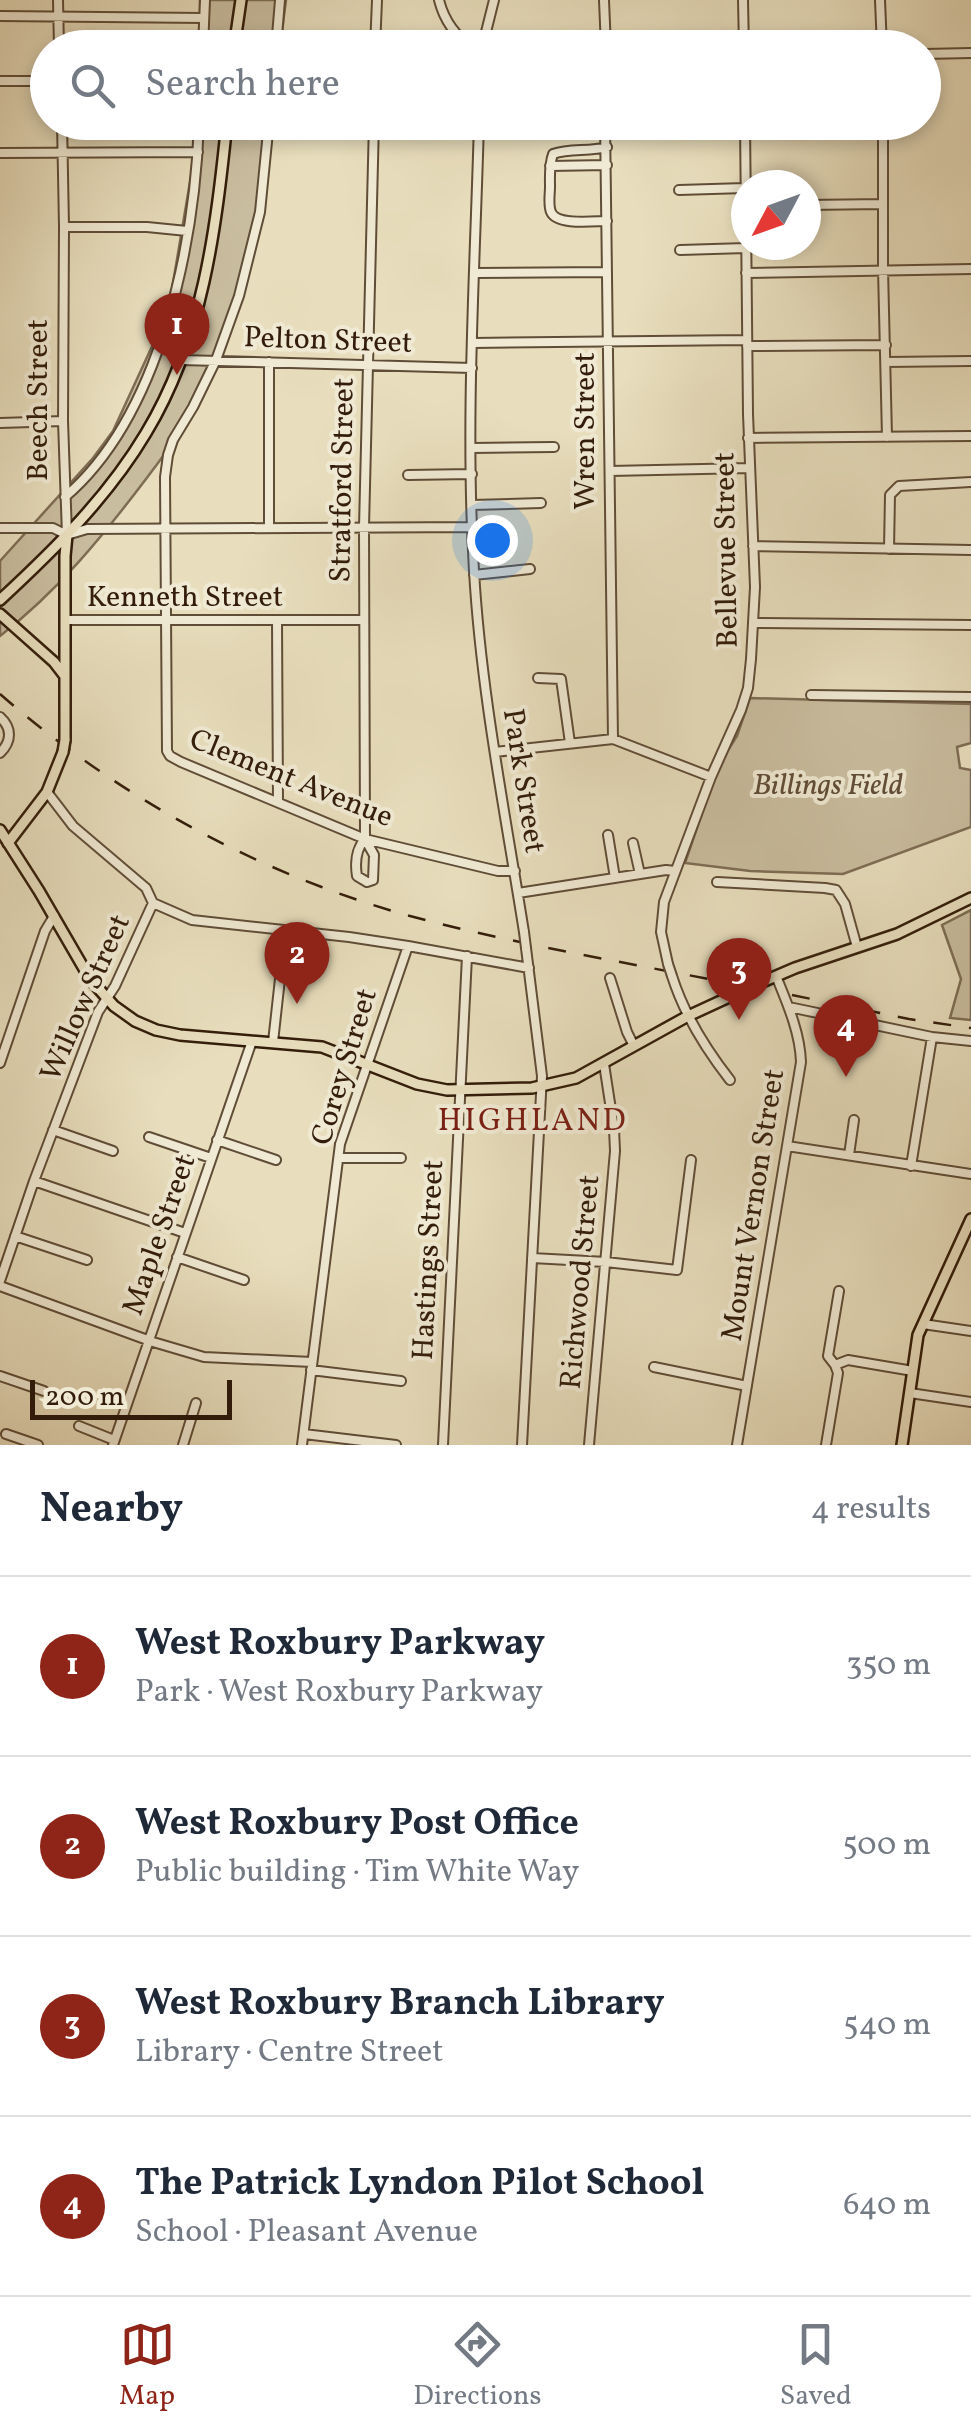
<!DOCTYPE html>
<meta charset="utf-8">
<style>
:root{--surface:#fff;--page:#f2f2f3;--text:#1f2937;--muted:#747a83;--line:#e0e1e3;--accent:#8f2418}
body{margin:0;font-family:Vollkorn,serif;background:var(--page);color:var(--text)}
.compass{position:absolute;left:731px;top:170px;width:90px;height:90px;border-radius:50%;background:var(--surface);box-shadow:0 5px 15px #0003;rotate:229deg}
.scale{position:absolute;left:30px;bottom:25px;width:202px;box-sizing:border-box;padding-left:10px;border:5px solid #331d0a;border-top:0;font-size:28px;line-height:35px;white-space:nowrap;color:#331d0a;-webkit-text-stroke:8px #f0ead4;paint-order:stroke}
.you{position:absolute;left:492px;top:540px;width:35px;height:35px;margin:-25px;border:8px solid #fff;border-radius:50%;background:#1a73e8;box-shadow:0 0 0 15px #1a73e833}
.badge{display:grid;place-items:center;width:65px;height:65px;border-radius:50%;background:var(--accent);color:#fff;font-size:32px;font-weight:700}
.pin{position:absolute;translate:-50% -82px;filter:drop-shadow(0 2px 5px #0008)}
.pin::after{content:'';position:absolute;top:52px;width:35px;height:30px;background:inherit;clip-path:polygon(0 0,100% 0,50% 100%)}
.list{margin:0;padding:0;list-style:none}
h2{display:flex;justify-content:space-between;align-items:center;height:130px;margin:0;padding:0 40px;font-size:42px}
h2 small{font-size:32px;font-weight:400;color:var(--muted)}
.list li{display:grid;grid-template-columns:65px 1fr auto;gap:30px;align-items:center;box-sizing:border-box;height:180px;padding:0 40px;border-top:2px solid var(--line)}
.list b{display:block;font-size:38px;white-space:nowrap}
.list p{margin:0;font-size:32px;white-space:nowrap;color:var(--muted)}
.list em{font-size:32px;font-style:normal;color:var(--muted)}
.icon{flex:none;width:55px;height:55px;fill:none;stroke:currentColor;stroke-width:2;stroke-linecap:round;stroke-linejoin:round}
.map{position:relative;flex:none;width:971px;height:1445px;overflow:hidden}
.search{position:absolute;background:var(--surface);box-shadow:0 5px 15px #0003;left:30px;right:30px;top:30px;height:110px;display:flex;align-items:center;gap:25px;box-sizing:border-box;padding:0 35px;border-radius:55px;color:var(--muted);font-size:38px}
.sheet{height:850px;background:var(--surface)}
nav{display:flex;justify-content:space-around;align-items:center;box-sizing:border-box;height:140px;border-top:2px solid var(--line);background:var(--surface);font-size:28px;color:var(--muted)}
nav a{display:grid;justify-items:center;gap:5px}
nav .on{color:var(--accent)}
.map>svg:first-child{display:block}
.green{fill:#c9bd9f;stroke:#7e6d54;stroke-width:2.5}
.lines{fill:none;stroke-linecap:round;stroke-linejoin:round}
.minor-casing{stroke:#604d37;stroke-width:12}
.major-casing{stroke:#331d0a;stroke-width:14}
.minor{stroke:#f0ead4;stroke-width:8}
.major{stroke:#e8debd;stroke-width:9}
.rail{stroke:#331d0a;stroke-width:2.5;stroke-dasharray:18 18;stroke-linecap:butt}
.minor-bridge-casing{stroke:#604d37;stroke-width:12;stroke-linecap:butt}
.major-bridge-casing{stroke:#331d0a;stroke-width:14;stroke-linecap:butt}
.minor-bridge{stroke:#f0ead4;stroke-width:8}
.major-bridge{stroke:#e8debd;stroke-width:9}
.labels{text-anchor:middle;dominant-baseline:central;stroke-width:8;stroke-linejoin:round;paint-order:stroke}
.street-label{font-size:30px;fill:#331d0a;stroke:#f0ead4}
.park-label{font-size:30px;font-style:italic;fill:#604d37;stroke:#f0ead4}
.neighbourhood-label{font-size:32px;letter-spacing:2.5px;fill:#7a1f14;stroke:#f0ead4}
</style>
<div class="map">
<svg width="971" height="1445" viewBox="0 0 971 1445">
<rect width="100%" height="100%" fill="#e8debd"/>
<filter id="stains"><feTurbulence type="fractalNoise" baseFrequency=".002" numOctaves="4"/><feColorMatrix values="0 0 0 0 .2 0 0 0 0 .09 0 0 0 0 .02 0 0 0 .5 -.17"/></filter>
<radialGradient id="worn" r=".72"><stop offset=".6" stop-color="#630" stop-opacity="0"/><stop offset="1" stop-color="#630" stop-opacity=".3"/></radialGradient>
<path class="green" d="M200,0H286L280,47L200,48Z
M196,123H271L262,206L220,346C216,390 172,444 146,479C102,537 58,591 0,636V561L93,458L113,431L154,342L171,295L193,164Z
M750,698L971,704V743L957,747L960,768L971,770V827L843,874L750,871L685,863L718,766L737,736Z
M971,910V1020L950,1018L961,979L942,925Z"/>
<g class="lines">
<defs>
<path id="minor" d="M58,0L59,48
M439,0C444,20 455,36 473,48
M604,0L606,48
M743,0L744,48
M880,0L882,48
M0,16L204,18
M203,48L205,0
M276,48L280,0
M375,48L377,0
M482,48L494,0
M924,54L971,53
M0,81H48
M62,122L64,227L63,421L67,535
M269,122L260,212L239,296L216,360L193,407L173,440L168,455L165,477L167,751L170,756L181,762L365,839L498,871H515
M479,122C475,271 465,422 474,571C481,692 505,812 524,932
M605,122L613,739
M632,122L635,125L883,123
M883,122V269L887,437
M606,135L636,122
M607,147C589,152 570,148 553,154C549,165 550,175 550,187C550,194 548,205 551,212C557,226 594,221 607,221
M0,153L198,152
M550,166L607,165
M679,190L745,188
M806,205L883,204
M64,227H147L187,231
M680,250L746,248
M475,273L607,272
M746,273L971,269
M473,343L747,340
M747,346L886,345
M181,360L472,368
M886,362L971,361
M0,423L63,421
M748,438L971,436
M472,448L554,447
M610,471L749,468
M408,475L472,474
M65,497C161,415 195,243 199,122
M472,505L541,503
M269,527V362
M0,528H53L67,535L87,529L473,527
M753,546L971,550
M889,549L890,495L899,486L971,482
M474,575L530,569
M65,620H364
M277,620L278,801
M753,623L971,625
M538,678L561,679L570,743
M811,695L971,697
M0,717C12,728 12,741 0,753
M495,752L613,739L711,777
M47,792L73,826L146,888L153,903
M608,835L615,878
M365,839L374,855L373,880L367,882L357,876C355,864 356,849 365,839L364,527L374,122
M633,843L640,874
M717,882L825,888L836,890L845,904L857,947
M518,893L666,870L675,871
M153,903L192,920L349,937L408,946
M668,964L661,932L664,902L711,777L741,710L748,688L751,659L755,587L748,414L745,122
M672,976C684,1014 705,1048 730,1080
M610,978L627,1032L634,1046
M789,1007L932,1037L971,1041
M273,1042L285,934
M0,1063L45,931L54,916
M53,1130L113,1151
M149,1137L211,1158
M217,1140L276,1160
M787,1146L971,1174
M849,1155L854,1120
M339,1158H401
M911,1166L932,1037
M34,1181L185,1233
M15,1236L87,1260
M177,1257L244,1280
M532,1258L606,1262L677,1270L691,1160
M0,1281L34,1181L98,1012L115,986L153,903
M0,1286L153,1342L204,1357L312,1362
M923,1324L971,1331
M835,1365L848,1360L913,1371
M654,1367L747,1386
M311,1370L401,1381
M0,1376L44,1391
M910,1393L971,1402
M79,1426L114,1440
M6,1434L38,1445
M304,1434L396,1445
M113,1445L252,1041
M183,1445L196,1403
M302,1445L340,1144L408,946L529,968
M443,1445L467,956
M522,1445L542,1076L526,948
M589,1445L615,1151L614,1129L604,1064
M737,1445L801,1062C800,1032 787,1003 776,976
M826,1445L838,1373L835,1365L828,1356L839,1291"/>
<path id="major" d="M234,48L241,0
M0,600C54,550 108,497 146,433C203,339 216,229 227,122
M0,614L54,662L64,675
M65,740V556L67,535
M0,830L39,891L90,979L114,1006L135,1021L156,1030L180,1035L322,1047L417,1084L447,1090L532,1088L576,1078L688,1016L753,986L795,968L897,934L971,898
M8,843L47,792L63,752
M902,1445L918,1335L971,1219"/>
</defs>
<use href="#minor" class="minor-casing"/>
<use href="#major" class="major-casing"/>
<use href="#minor" class="minor"/>
<use href="#major" class="major"/>
<path class="rail" d="M0,694C118,797 259,874 410,916C515,944 623,962 729,983
M792,995L909,1019L971,1028"/>
<defs>
<path id="minor-bridge" d="M524,932L526,948
M668,964L672,976"/>
<path id="major-bridge" d="M63,752L65,740"/>
</defs>
<use href="#minor-bridge" class="minor-bridge-casing"/>
<use href="#major-bridge" class="major-bridge-casing"/>
<use href="#minor-bridge" class="minor-bridge"/>
<use href="#major-bridge" class="major-bridge"/>
</g>
<g class="labels">
<g class="street-label">
<text transform="translate(328 341) rotate(2)">Pelton Street</text>
<text transform="translate(39 400) rotate(-90)">Beech Street</text>
<text transform="translate(586 431) rotate(-90)">Wren Street</text>
<text transform="translate(343 480) rotate(-89)">Stratford Street</text>
<text transform="translate(727 550) rotate(-91)">Bellevue Street</text>
<text x="185" y="598">Kenneth Street</text>
<text transform="translate(291 779) rotate(22)">Clement Avenue</text>
<text transform="translate(523 781) rotate(81)">Park Street</text>
<text transform="translate(86 998) rotate(-66)">Willow Street</text>
<text transform="translate(345 1067) rotate(-73)">Corey Street</text>
<text transform="translate(754 1205) rotate(-81)">Mount Vernon Street</text>
<text transform="translate(160 1235) rotate(-71)">Maple Street</text>
<text transform="translate(429 1260) rotate(-87)">Hastings Street</text>
<text transform="translate(581 1282) rotate(-85)">Richwood Street</text>
</g>
<g class="park-label">
<text x="828" y="786">Billings Field</text>
</g>
<g class="neighbourhood-label">
<text x="533" y="1122">HIGHLAND</text>
</g>
</g>
<rect width="100%" height="100%" filter="url(#stains)"/>
<rect width="100%" height="100%" fill="url(#worn)"/>
</svg>
<svg class="compass" viewBox="-18 -18 36 36"><path d="M0-13l5 13h-10z" fill="#e53935"/><path d="M0 13l5-13h-10z" fill="#747a83"/></svg>
<div class="scale">200 m</div>
<div class="you"></div>
<div class="pin badge" style="left:177px;top:375px">1</div>
<div class="pin badge" style="left:297px;top:1004px">2</div>
<div class="pin badge" style="left:739px;top:1020px">3</div>
<div class="pin badge" style="left:846px;top:1077px">4</div>
<div class="search"><svg class="icon" aria-label="search" viewBox="0 0 24 24"><circle cx="10" cy="10" r="6"/><path d="M15 15l6 6"/></svg>Search here</div>
</div>
<section class="sheet">
<h2>Nearby<small>4 results</small></h2>
<ul class="list">
<li><span class="badge">1</span><div><b>West Roxbury Parkway</b><p>Park · West Roxbury Parkway</p></div><em>350 m</em></li>
<li><span class="badge">2</span><div><b>West Roxbury Post Office</b><p>Public building · Tim White Way</p></div><em>500 m</em></li>
<li><span class="badge">3</span><div><b>West Roxbury Branch Library</b><p>Library · Centre Street</p></div><em>540 m</em></li>
<li><span class="badge">4</span><div><b>The Patrick Lyndon Pilot School</b><p>School · Pleasant Avenue</p></div><em>640 m</em></li>
</ul>
</section>
<nav>
<a class="on"><svg class="icon" aria-label="map" viewBox="0 0 24 24"><path d="M3 6l6-2 6 2 6-2v14l-6 2-6-2-6 2zM9 4v14M15 6v14"/></svg>Map</a>
<a><svg class="icon" aria-label="directions" viewBox="0 0 24 24"><path d="M12 3l9 9-9 9-9-9zM9 14v-3h6M13 9l2 2-2 2"/></svg>Directions</a>
<a><svg class="icon" aria-label="saved" viewBox="0 0 24 24"><path d="M7 4h10v16l-5-4-5 4z"/></svg>Saved</a>
</nav>
